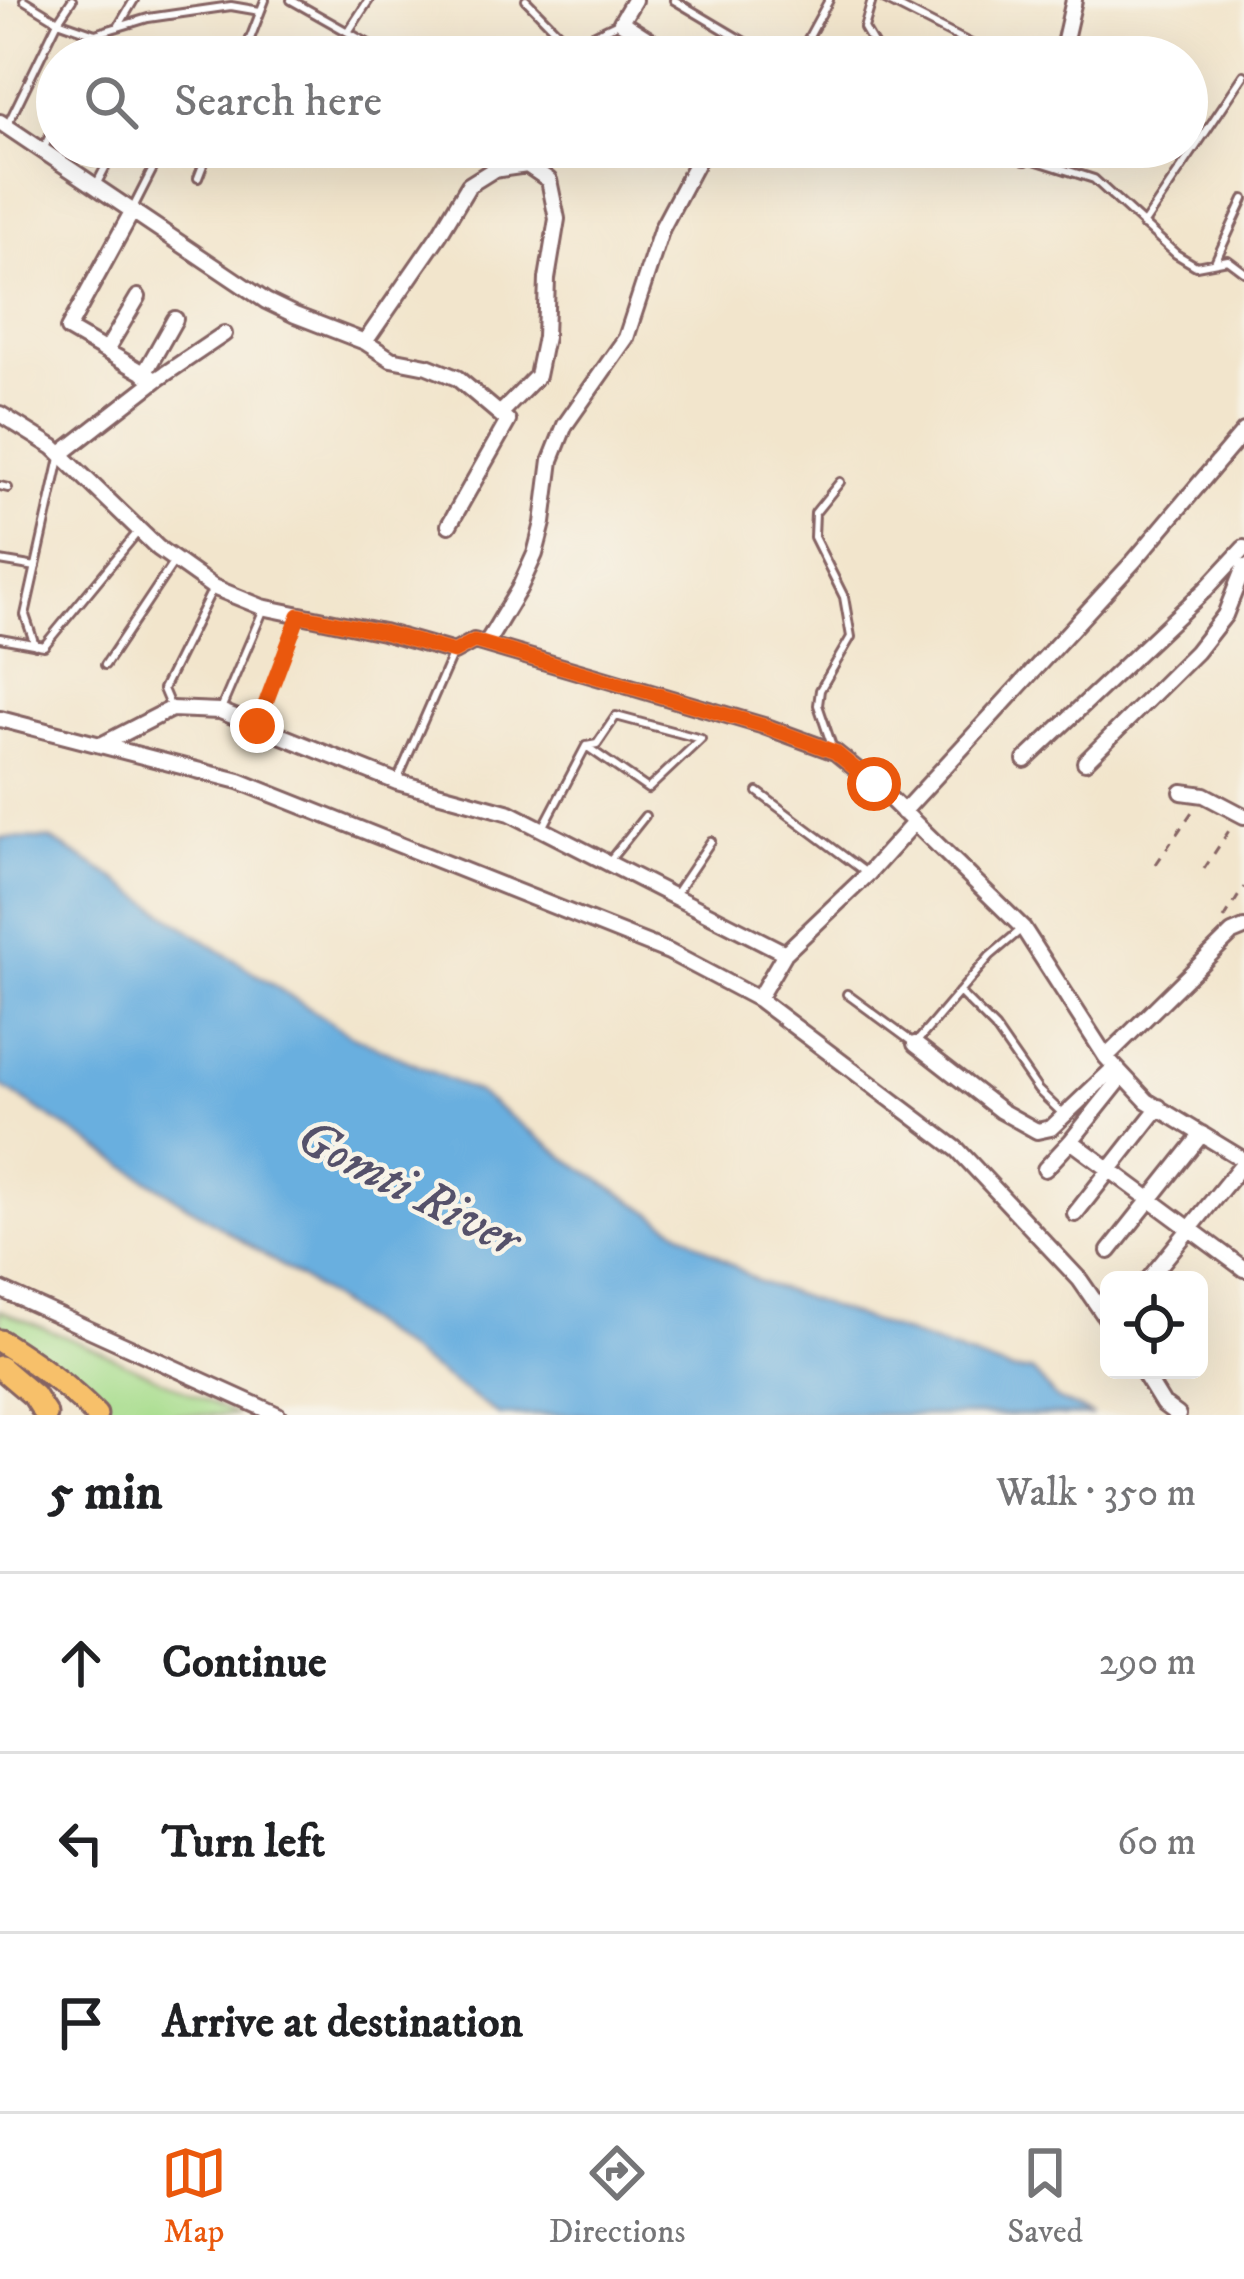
<!DOCTYPE html>
<meta charset="utf-8">
<style>
:root{--surface:#fff;--page:#f2f2f2;--text:#202124;--muted:#757577;--line:#e0e0e0;--accent:#ea580c}
body{margin:0;font-family:"IM FELL DW Pica",serif;background:var(--page);color:var(--text)}
.controls{position:absolute;right:36px;bottom:36px;display:grid;overflow:hidden;border-radius:18px;box-shadow:0 12px 48px #0002}
.controls button{width:108px;height:108px;display:grid;place-items:center;padding:0;border:0;border-bottom:3px solid var(--line);background:var(--surface);color:var(--text);font:60px sans-serif}
.stop{position:absolute;width:36px;height:36px;margin:-27px;border:9px solid #ea580c;border-radius:50%;background:#fff}
.stop.end{background:#ea580c;border-color:#fff;box-shadow:0 3px 12px #0008}
.list{margin:0;padding:0;list-style:none}
h2{display:flex;justify-content:space-between;align-items:center;height:156px;margin:0;padding:0 48px;font-size:51px}
h2 small{font-size:39px;font-weight:400;color:var(--muted)}
.list li{display:grid;grid-template-columns:78px 1fr auto;gap:36px;align-items:center;box-sizing:border-box;height:180px;padding:0 48px;border-top:3px solid var(--line)}
.list b{display:block;font-size:45px;white-space:nowrap}
.list em{font-size:39px;font-style:normal;color:var(--muted)}
.icon{flex:none;width:66px;height:66px;fill:none;stroke:currentColor;stroke-width:2;stroke-linecap:round;stroke-linejoin:round}
.map{position:relative;flex:none;width:1244px;height:1415px;overflow:hidden}
.search{position:absolute;background:var(--surface);box-shadow:0 12px 48px #0002;left:36px;right:36px;top:36px;height:132px;display:flex;align-items:center;gap:30px;box-sizing:border-box;padding:0 42px;border-radius:66px;color:var(--muted);font-size:45px}
.sheet{height:696px;background:var(--surface)}
nav{display:flex;justify-content:space-around;align-items:center;box-sizing:border-box;height:168px;border-top:3px solid var(--line);background:var(--surface);font-size:33px;color:var(--muted)}
nav a{display:grid;justify-items:center;gap:6px}
nav .on{color:var(--accent)}
.map>svg:first-child{display:block}
.green{fill:#a7dd8d;stroke:#787e5c;stroke-width:3}
.water{fill:#69afdf;stroke:#5a6785;stroke-width:3}
.lines{fill:none;stroke-linecap:round;stroke-linejoin:round}
.lane-casing{stroke:#856463;stroke-width:12}
.street-casing{stroke:#856463;stroke-width:20}
.primary-casing{stroke:#856463;stroke-width:27}
.path{stroke:#856463;stroke-width:3;stroke-dasharray:9 9;stroke-linecap:butt}
.lane{stroke:#fff;stroke-width:6}
.street{stroke:#fff;stroke-width:14}
.primary{stroke:#f7c06b;stroke-width:21}
.route{stroke:#ea580c;stroke-width:15}
.labels{text-anchor:middle;dominant-baseline:central;stroke-width:9;stroke-linejoin:round;paint-order:stroke}
.water-label{font-size:51px;font-style:italic;fill:#55516a;stroke:#f7f3e8}
</style>
<div class="map">
<svg width="1244" height="1415" viewBox="0 0 1244 1415">
<rect width="100%" height="100%" fill="#f7f3e8"/>
<filter id="ink" filterUnits="userSpaceOnUse"><feTurbulence type="fractalNoise" baseFrequency=".00833" numOctaves="2"/><feDisplacementMap in="SourceGraphic" scale="24" xChannelSelector="R" yChannelSelector="G"/><feConvolveMatrix kernelMatrix="1 2 1 2 8 2 1 2 1" color-interpolation-filters="sRGB"/></filter>
<filter id="wash" filterUnits="userSpaceOnUse"><feTurbulence type="fractalNoise" baseFrequency=".004" numOctaves="4" result="noise"/><feDisplacementMap in="SourceGraphic" scale="48" xChannelSelector="R" yChannelSelector="G"/><feGaussianBlur stdDeviation="2.7" result="paint"/><feColorMatrix in="noise" values="0 0 0 0 0 0 0 0 0 0 0 0 0 0 0 0 0 1.4 0 .05"/><feComposite in="paint" operator="in"/></filter>
<g filter="url(#wash)">
<rect width="100%" height="100%" fill="#f2e5cc"/>
<path class="green" d="M0,1310L102,1352L237,1415H114L66,1373L0,1332Z"/>
<path class="water" d="M0,838L50,839L108,874L211,945L349,1034L478,1093L566,1158L757,1281L1011,1371H1032L1057,1399L1093,1415H499L311,1285L0,1085Z"/>
</g>
<g filter="url(#ink)">
<g class="lines">
<defs>
<path id="lane" d="M24,0L58,21L95,34L148,18L231,6L260,11
M291,0L392,57
M526,0L571,46
M674,0L770,57
M872,0L864,28L877,50L891,57
M885,0L997,57
M118,27L134,0
M348,32L369,0
M84,57L95,34
M243,57L265,0
M548,57L618,23
M798,57L829,0
M8,124L58,21L72,0
M1008,147L1025,157L1094,179L1176,254L1196,266L1228,260L1244,272
M44,148L57,119
M198,178L210,147
M96,185L116,147
M133,208L164,147
M1143,225L1244,75
M1215,262L1244,199
M0,486L8,488
M0,561L36,567
M0,638L44,646L137,533
M35,645L25,615L60,458
M105,665L173,563
M171,708L163,689L212,590
M221,709L263,611
M258,724L298,618
M586,746L648,789L701,739
M833,749L818,705L820,690L851,637L844,597L814,537L815,513L840,482
M397,781L452,655
M758,792L865,872
M544,826L586,746L597,744L616,716L701,739
M610,860L645,816
M676,893L711,841
M959,992L995,1028L1038,1090L1064,1115
M847,994L915,1044L990,956L1023,928"/>
<path id="street" d="M634,0L621,22L676,57
M1061,57L1074,0
M0,122L266,301L295,315L365,342L391,359L427,366L457,378L508,421L449,525
M1025,157L1029,147
M133,210L68,329L156,380
M365,342L439,235L469,185L493,170L527,165L549,180L557,219L547,279L545,337L537,376L501,413
M106,351L138,297
M144,374L175,319
M0,414L53,447L158,548L213,587L262,607L383,632L454,652L474,641L764,726L835,752L875,784L1023,928L1106,1057L1147,1101L1244,1160
M61,454L156,380L224,334
M486,644L519,589L535,554L543,523L551,460L565,425L626,338L662,228L705,147
M0,719L239,781L669,952L758,999L785,953
M103,744L171,709L220,711L397,782L510,813L785,953L868,874L914,823
M1025,760L1206,589L1244,548
M1085,762L1196,652L1225,615L1244,567
M1182,792L1204,795L1244,816
M903,812L1134,561L1244,431
M758,999L958,1150L1080,1280L1109,1322
M915,1044L1001,1111L1037,1131L1051,1128L1115,1067
M1106,1057L1232,933L1244,928
M1071,1141L1244,1269
M1045,1169L1071,1141L1123,1076
M1075,1214L1159,1107
M1109,1251L1202,1134
M1148,1280L1244,1162
M0,1289L278,1415
M1142,1370L1163,1404L1178,1415"/>
<path id="primary" d="M0,1341C35,1363 67,1385 96,1415
M0,1367L34,1396L46,1415"/>
</defs>
<use href="#lane" class="lane-casing"/>
<use href="#street" class="street-casing"/>
<use href="#primary" class="primary-casing"/>
<path class="path" d="M1156,864L1196,806
M1204,869L1232,826
M1224,919L1244,887"/>
<use href="#lane" class="lane"/>
<use href="#street" class="street"/>
<use href="#primary" class="primary"/>
</g>
</g>
<g class="lines" filter="url(#ink)">
<path class="route" d="M257,726L299,615L383,632L454,652L474,641L764,726L835,752L874,784"/>
</g>
<g class="labels">
<g class="water-label">
<text transform="translate(408 1189) rotate(27)">Gomti River</text>
</g>
</g>
</svg>
<div class="controls">
<button><svg class="icon" aria-label="locate" viewBox="0 0 24 24"><circle cx="12" cy="12" r="6"/><path d="M12 2v4M12 18v4M2 12h4M18 12h4"/></svg></button>
</div>
<div class="stop" style="left:874px;top:784px"></div>
<div class="stop end" style="left:257px;top:726px"></div>
<div class="search"><svg class="icon" aria-label="search" viewBox="0 0 24 24"><circle cx="10" cy="10" r="6"/><path d="M15 15l6 6"/></svg>Search here</div>
</div>
<section class="sheet">
<h2>5 min<small>Walk · 350 m</small></h2>
<ul class="list">
<li><svg class="icon" aria-label="ahead" viewBox="0 0 24 24"><path d="M12 20V5M6 11l6-6 6 6"/></svg><div><b>Continue</b></div><em>290 m</em></li>
<li><svg class="icon" aria-label="left" viewBox="0 0 24 24"><path d="M17 20v-9H6M10 6l-5 5 5 5"/></svg><div><b>Turn left</b></div><em>60 m</em></li>
<li><svg class="icon" aria-label="arrive" viewBox="0 0 24 24"><path d="M6 21V4h12l-3 4 3 4H6"/></svg><div><b>Arrive at destination</b></div></li>
</ul>
</section>
<nav>
<a class="on"><svg class="icon" aria-label="map" viewBox="0 0 24 24"><path d="M3 6l6-2 6 2 6-2v14l-6 2-6-2-6 2zM9 4v14M15 6v14"/></svg>Map</a>
<a><svg class="icon" aria-label="directions" viewBox="0 0 24 24"><path d="M12 3l9 9-9 9-9-9zM9 14v-3h6M13 9l2 2-2 2"/></svg>Directions</a>
<a><svg class="icon" aria-label="saved" viewBox="0 0 24 24"><path d="M7 4h10v16l-5-4-5 4z"/></svg>Saved</a>
</nav>
